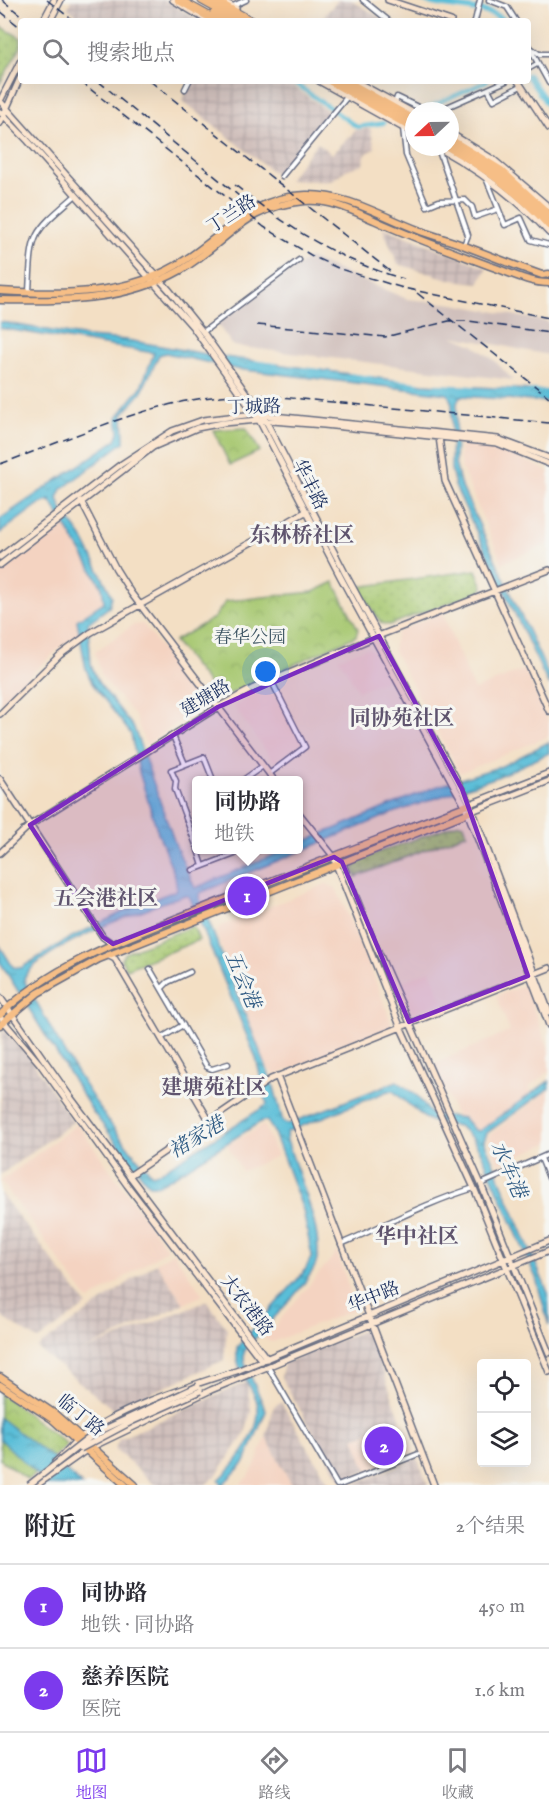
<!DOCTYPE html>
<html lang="zh">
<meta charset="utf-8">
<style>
:root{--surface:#fff;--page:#f7f7f7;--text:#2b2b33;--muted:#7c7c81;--line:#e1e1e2;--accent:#7c3aed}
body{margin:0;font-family:"IM FELL English","Noto Serif SC",serif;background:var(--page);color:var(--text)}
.controls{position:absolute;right:18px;bottom:18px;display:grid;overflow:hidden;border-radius:6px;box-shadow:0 6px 24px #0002}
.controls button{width:54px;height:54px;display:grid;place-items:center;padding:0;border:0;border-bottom:2px solid var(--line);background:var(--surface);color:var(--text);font:30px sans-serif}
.compass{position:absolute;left:405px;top:102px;width:54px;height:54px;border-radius:50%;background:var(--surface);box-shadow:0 6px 24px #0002;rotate:248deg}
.you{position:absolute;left:266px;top:672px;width:21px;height:21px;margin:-15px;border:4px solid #fff;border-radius:50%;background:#1a73e8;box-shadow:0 0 0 9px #1a73e833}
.badge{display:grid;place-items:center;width:39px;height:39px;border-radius:50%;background:var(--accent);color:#fff;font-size:20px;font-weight:700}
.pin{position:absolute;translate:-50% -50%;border:3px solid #fff;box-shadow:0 2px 6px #0006}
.popup{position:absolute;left:192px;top:776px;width:111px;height:78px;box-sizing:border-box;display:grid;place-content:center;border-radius:6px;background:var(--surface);filter:drop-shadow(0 2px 4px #0005);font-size:20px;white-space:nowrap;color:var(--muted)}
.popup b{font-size:22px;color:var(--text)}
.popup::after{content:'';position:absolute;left:50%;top:100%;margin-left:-12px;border:12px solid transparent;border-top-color:var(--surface)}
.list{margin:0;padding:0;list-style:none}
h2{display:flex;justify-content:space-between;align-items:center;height:78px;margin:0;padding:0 24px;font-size:26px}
h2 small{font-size:20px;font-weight:400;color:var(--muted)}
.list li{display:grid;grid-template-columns:39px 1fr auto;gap:18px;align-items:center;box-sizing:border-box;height:84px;padding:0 24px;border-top:2px solid var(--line)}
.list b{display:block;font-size:22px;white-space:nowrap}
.list p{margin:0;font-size:20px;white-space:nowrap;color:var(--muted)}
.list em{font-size:20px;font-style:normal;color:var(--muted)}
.icon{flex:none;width:33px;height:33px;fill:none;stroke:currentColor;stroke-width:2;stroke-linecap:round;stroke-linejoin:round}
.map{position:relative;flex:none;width:549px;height:1485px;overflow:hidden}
.search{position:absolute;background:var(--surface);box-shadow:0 6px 24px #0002;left:18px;right:18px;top:18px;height:66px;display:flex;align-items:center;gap:15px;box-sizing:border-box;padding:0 21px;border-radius:6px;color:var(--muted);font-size:22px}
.sheet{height:246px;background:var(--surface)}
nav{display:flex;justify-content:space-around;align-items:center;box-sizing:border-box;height:84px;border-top:2px solid var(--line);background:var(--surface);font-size:16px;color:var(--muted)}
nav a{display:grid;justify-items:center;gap:3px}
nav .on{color:var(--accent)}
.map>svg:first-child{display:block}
.built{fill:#f4d3c1}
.industrial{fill:url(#industrial-grid)}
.railway{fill:#d0c0bc}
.grass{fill:url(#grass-dots);stroke:#617c68;stroke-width:1.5}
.park{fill:url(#park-crowns);stroke:#617c68;stroke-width:1.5}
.water{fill:url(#water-ripples);stroke:#3a769b;stroke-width:1.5;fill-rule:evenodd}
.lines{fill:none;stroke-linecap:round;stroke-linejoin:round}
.stream{stroke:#5abed8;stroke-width:1.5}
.canal{stroke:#5abed8;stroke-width:4}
.river{stroke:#5abed8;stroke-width:6}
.street-casing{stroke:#676d82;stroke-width:7}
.secondary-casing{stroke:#676d82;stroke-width:8}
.primary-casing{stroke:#676d82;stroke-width:9}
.highway-casing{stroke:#676d82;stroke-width:10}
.street{stroke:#fff;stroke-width:4}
.secondary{stroke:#fbe5cf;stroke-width:5}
.primary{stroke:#f6be86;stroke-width:6}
.highway{stroke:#f6be86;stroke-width:8}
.rail{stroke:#1b2f5e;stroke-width:1.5;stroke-dasharray:9 4.5;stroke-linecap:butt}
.secondary-bridge-casing{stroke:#676d82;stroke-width:8;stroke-linecap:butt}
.secondary-bridge{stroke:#fbe5cf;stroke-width:5}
.marked{fill:#7b2cbf;fill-opacity:0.2;stroke:#7b2cbf;stroke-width:4.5;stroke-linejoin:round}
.labels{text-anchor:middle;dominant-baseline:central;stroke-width:6;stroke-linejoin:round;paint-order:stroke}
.street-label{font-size:18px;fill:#1b2f5e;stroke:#f6f6f2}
.park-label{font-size:18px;fill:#3e5563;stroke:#f6f6f2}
.water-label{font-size:20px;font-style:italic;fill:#2e5a83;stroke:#f6f6f2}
.quarter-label{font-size:21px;font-weight:bold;fill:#5f546e;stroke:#f6f6f2}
</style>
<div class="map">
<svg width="549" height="1485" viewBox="0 0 549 1485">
<defs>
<pattern id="industrial-grid" width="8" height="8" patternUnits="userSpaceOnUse" patternTransform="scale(1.5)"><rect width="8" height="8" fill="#d0c0bc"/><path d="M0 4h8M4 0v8" fill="none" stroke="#b2a5a4"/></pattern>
<pattern id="grass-dots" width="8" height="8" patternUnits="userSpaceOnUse" patternTransform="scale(1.5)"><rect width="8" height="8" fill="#a7c871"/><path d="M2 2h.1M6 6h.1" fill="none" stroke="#8fac64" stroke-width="1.8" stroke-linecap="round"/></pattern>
<pattern id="park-crowns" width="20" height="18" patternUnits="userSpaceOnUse" patternTransform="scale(1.5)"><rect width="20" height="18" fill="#a7c871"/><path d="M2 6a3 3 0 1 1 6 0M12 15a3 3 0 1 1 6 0" fill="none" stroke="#8fac64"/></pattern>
<pattern id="water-ripples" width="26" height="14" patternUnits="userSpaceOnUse" patternTransform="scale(1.5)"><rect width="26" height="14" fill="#5abed8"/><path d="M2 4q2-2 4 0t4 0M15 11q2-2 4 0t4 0" fill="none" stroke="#4a9bb2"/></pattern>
</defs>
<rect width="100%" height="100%" fill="#f6f6f2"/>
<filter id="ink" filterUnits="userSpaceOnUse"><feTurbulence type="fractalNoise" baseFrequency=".0167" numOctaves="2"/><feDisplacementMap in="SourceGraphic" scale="12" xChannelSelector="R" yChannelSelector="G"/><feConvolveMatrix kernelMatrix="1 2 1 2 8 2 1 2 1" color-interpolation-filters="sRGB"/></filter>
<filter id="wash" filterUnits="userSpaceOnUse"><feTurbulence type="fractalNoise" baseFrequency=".008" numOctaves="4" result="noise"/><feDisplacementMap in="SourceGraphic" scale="24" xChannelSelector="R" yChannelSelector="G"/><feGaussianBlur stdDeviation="1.35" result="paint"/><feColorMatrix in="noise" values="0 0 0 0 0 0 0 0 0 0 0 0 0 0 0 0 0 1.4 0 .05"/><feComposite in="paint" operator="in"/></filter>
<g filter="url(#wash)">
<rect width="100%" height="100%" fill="#f3dfc4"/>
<path class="built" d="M461,443L506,451L549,472V544L502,563L462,469L459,458Z
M67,522L109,598L104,607L79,619L80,634L61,647L0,703V573Z
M442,612L474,690L522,670L526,671L549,723V736L460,773L393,649L397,632Z
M143,624L203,705L146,745L135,716L102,677L95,652L133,625Z
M367,648L373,651L388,679L358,691L339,658Z
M266,683L304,742L274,762L234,707Z
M326,884L336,888L373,974L392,1025L390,1029L276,1075L267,1068L217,936L219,927Z
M430,970L443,1002L412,1012L400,982Z
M524,985L549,1049V1071L529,1087L531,1093L481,1132L474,1131L457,1118L434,1064L510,1031L496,996Z
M549,1090V1143L498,1164L488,1136Z
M77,1124L167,1249L89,1301L1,1181Z
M264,1125L277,1156L242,1171L227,1145Z
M173,1252L203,1295L184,1304L156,1263Z
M337,1252L356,1309L272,1342L264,1339Z
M401,1420L414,1453L367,1471L354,1438Z
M266,1437L292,1485H239L249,1476L256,1463Z"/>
<path class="industrial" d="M71,0H165L199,21H84L68,8Z
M338,0H351L385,21H320Z
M192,81H286L329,112L277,175L182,100Z
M370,128L375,148L365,155L363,164L346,170L331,181L288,180L317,143L332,154L356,130Z
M382,227L487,268L479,283L452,280L398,264Z
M2,1029L29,1057L73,1122L0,1175Z
M0,1193L87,1305L38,1340L0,1316Z
M156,1263L184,1304L78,1353L207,1301L227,1329L224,1360L114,1410L37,1348Z
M367,1329L401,1420L354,1438L367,1471L341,1480L281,1377L284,1363Z
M247,1382L251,1411L245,1434L215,1477L205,1485H155L115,1449L119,1439Z
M281,1402L330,1485H292L266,1437L274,1406Z
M417,1458L428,1485H352Z"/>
<path class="railway" d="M309,258L407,299L454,304L549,322V355L452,336L473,345L494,360L513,380L233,346L216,322Z"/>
<path class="grass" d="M0,26L21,38V46L0,83Z
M476,570L483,587L481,591L389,625L381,623L358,587Z
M459,823L464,824L467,833L356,877L353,870L357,860Z
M193,926L199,940L126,969L121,959L125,953Z"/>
<path class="park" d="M246,428L260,451L230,465L213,430Z
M334,582L358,629L356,636L223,697H219L174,641L214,618L226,601L313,592Z
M0,1393L65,1443L66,1446L28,1480L0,1459Z"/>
<path class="water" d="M0,322L87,337L127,340L217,356L423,384L549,391V402L460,396L457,403L455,463L460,483L549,676V686L455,486L451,469L452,404L448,394L236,369L166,353L159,355L141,393L123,414L124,442L62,489L58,498L61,508L82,537L112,596L109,607L88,623L91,665L98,682L134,728L176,846L195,888L285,850H298V844L432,788L502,766L549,742V753L497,777L393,813L200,893L199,897L274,1087L283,1122L288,1124L397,1081L417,1096L431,1114L464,1118L474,1130L479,1131L549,1081V1088L487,1133L484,1141L548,1293L549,1326L536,1278L481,1152L472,1138L459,1126L433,1122L425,1118L393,1091H388L287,1132L286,1137C294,1167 328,1237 315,1266C303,1291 262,1328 244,1352V1361L266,1411L245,1462L222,1485L219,1480C238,1462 266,1427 256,1399C249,1381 234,1368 237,1347L304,1272L312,1256L303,1210L273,1130L267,1121H262L166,1181L159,1185H149L93,1112L0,962V946L13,967L21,968L68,939L133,907L177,890L175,876L158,833L139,772L131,734L92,683L86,669L77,620L104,602L102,587L50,500L38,505L0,533V519L116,440L119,432L117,417L141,387L154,353L0,328ZM182,896H188L191,900L256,1058L267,1105L162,1171L152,1174C113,1135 67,1060 41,1010C36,1000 26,989 24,978C43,945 145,909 182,896Z
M0,1418L50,1456L82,1485H48L0,1439Z"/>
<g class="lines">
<path class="stream" d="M255,361L277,364
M302,368L321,370
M350,374L372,377
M394,380L419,383
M436,385L473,387
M493,389L515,390
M529,390L549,391"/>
<path class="canal" d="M292,81L357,127L384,123
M420,111L487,81"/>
<path class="river" d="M422,0C441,8 494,7 504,21
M528,76L549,106"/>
</g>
</g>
<g filter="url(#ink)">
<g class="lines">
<defs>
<path id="street" d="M363,0L389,21
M489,0L507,7L516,21
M233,6L246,0
M475,21L480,0
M528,45L549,83
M531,48L539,54H549
M528,69L537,64
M185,89L189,81
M488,89L494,100L521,86
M395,103L397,97L426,111
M438,111L506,81
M403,128L406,155L427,206L439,201L465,200L472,207L475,217L498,209
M438,148L468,235L464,245
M282,176L347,97
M486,178L505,225L521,218L531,240L549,245
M29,292C32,232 30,235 76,195
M203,332L299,260
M173,736L185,764
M269,774L305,747L271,680
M243,780L263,766
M196,845L175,789L176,781L171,770L204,757L213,780
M198,850L203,866
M193,870L235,854L238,850
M150,969L207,1067L212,1069L228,1064
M162,988L168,982L190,972
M161,1038L183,1025
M541,1158L549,1178
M481,1184L549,1154
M341,1244C385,1225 428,1202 474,1188
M268,1367L337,1485
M340,1485L421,1453"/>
<path id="secondary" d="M173,0L208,21
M221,0L236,8
M388,0L451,21
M43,21L54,0
M50,21L61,0
M319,81L414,134
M355,81L414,113
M518,81L549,128
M0,101L170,291L203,332L266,421L345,573L470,804L549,1012
M0,101L21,60
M0,112L28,141L192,326L259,420L341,578L465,806L549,1025
M0,123L21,76
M450,133L494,160L549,207
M437,147C480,171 516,197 549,233
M439,437L445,481L549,711
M81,501L116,569L131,593L274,780
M0,557L120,465L172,431L203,420L254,414L498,439L549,458
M0,565L153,447L197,428L223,423L259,420L324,425L497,443L549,464
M0,714L60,655L90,633L307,511
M0,779L103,937L113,944
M470,804L549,773
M472,811L549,781
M298,812L334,857L342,862L374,942L481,1184L549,1353
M0,853L30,825L218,707L254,688L373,638L549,570
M335,862L400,1026L474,1188L549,1372
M107,955L115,959L209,1120
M0,997L71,1098L267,1359
M0,1017L40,1064L127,1185L262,1361
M277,1076L434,1485
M129,1176L271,1079L549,968
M55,1462C64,1455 70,1446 78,1439C122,1406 187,1387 239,1370L549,1241
M37,1485L88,1449L211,1390L549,1251"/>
<path id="primary" d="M0,291C60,295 132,296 185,260C225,234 254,196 306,195C347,194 381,216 418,230C433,236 450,240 465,246C491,256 516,266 542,275L549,274
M0,300C63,301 125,302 181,270C228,242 243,206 305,201C330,199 353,211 374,220C413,238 453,252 493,267C510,273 530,283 549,283
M0,1015C57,960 136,935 208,906C295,871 382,838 470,804
M0,1025L38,993L99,959L472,811
M0,1377L55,1414L135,1485
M0,1385L52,1419L125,1485"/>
<path id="highway" d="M179,0L217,21
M202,0L240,21
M213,0L251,21
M214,14L226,21
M331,81L414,128
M345,81L414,120
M450,140L501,171L549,215
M449,147C486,168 520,192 549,225"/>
</defs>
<use href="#street" class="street-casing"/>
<use href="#secondary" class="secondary-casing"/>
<use href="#primary" class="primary-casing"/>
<use href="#highway" class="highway-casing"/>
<use href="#street" class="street"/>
<use href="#secondary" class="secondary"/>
<use href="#primary" class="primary"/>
<use href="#highway" class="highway"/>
<path class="rail" d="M2,0L28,21
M47,0L74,21
M0,11L21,28
M80,81L264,227L314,257L340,269L403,288L549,318
M98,81L239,196
M150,81L391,272
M235,185C287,227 339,261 404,279
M417,293L549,397
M257,325L385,337L449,321H469L549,333
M0,464C85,434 168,391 260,395L549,423"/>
<defs>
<path id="secondary-bridge" d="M80,1449L133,1421L200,1391
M29,1485L94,1434L198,1386"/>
</defs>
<use href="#secondary-bridge" class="secondary-bridge-casing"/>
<use href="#secondary-bridge" class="secondary-bridge"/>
</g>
</g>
<path class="marked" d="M379,636L462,789L528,976L409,1022L342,862L334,857L113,944L103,937L30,825L218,707Z"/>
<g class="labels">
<g class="street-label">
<text transform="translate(232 215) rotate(-33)">丁兰路</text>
<text transform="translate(254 408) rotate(-1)">丁城路</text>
<text transform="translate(309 485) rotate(63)">华丰路</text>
<text transform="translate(206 699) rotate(-31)">建塘路</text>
<text transform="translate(374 1298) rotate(-22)">华中路</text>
<text transform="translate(246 1306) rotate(52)">大农港路</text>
<text transform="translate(80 1416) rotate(39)">临丁路</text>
</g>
<g class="park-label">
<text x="250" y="638">春华公园</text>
</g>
<g class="water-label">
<text transform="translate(242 980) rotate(67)">五会港</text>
<text transform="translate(197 1138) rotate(-31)">褚家港</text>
<text transform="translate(508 1170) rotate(66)">水车港</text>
</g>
<g class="quarter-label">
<text x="302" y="536">东林桥社区</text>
<text x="402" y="719">同协苑社区</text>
<text x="106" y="899">五会港社区</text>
<text x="214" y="1088">建塘苑社区</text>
<text x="417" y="1237">华中社区</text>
</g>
</g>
</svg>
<div class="controls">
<button><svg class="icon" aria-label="locate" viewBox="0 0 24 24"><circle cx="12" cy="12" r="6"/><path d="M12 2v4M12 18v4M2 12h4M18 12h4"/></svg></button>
<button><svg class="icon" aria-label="layers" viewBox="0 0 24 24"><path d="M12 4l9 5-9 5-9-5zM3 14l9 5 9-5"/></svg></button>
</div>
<svg class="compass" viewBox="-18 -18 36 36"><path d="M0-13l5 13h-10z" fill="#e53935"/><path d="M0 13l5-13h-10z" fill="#7c7c81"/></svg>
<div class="you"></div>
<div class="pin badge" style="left:247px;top:896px">1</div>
<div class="popup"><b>同协路</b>地铁</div>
<div class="pin badge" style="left:384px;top:1446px">2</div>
<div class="search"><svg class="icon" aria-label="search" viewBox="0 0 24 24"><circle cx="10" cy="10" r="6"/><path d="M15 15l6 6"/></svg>搜索地点</div>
</div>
<section class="sheet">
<h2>附近<small>2个结果</small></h2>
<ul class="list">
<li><span class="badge">1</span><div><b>同协路</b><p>地铁 · 同协路</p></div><em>450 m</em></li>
<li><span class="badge">2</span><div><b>慈养医院</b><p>医院</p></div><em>1.6 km</em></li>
</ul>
</section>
<nav>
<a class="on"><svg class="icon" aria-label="map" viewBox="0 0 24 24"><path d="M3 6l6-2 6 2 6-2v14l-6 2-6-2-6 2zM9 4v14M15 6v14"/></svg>地图</a>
<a><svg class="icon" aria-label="directions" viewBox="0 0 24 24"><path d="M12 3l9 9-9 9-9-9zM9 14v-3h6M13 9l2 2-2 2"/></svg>路线</a>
<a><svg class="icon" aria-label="saved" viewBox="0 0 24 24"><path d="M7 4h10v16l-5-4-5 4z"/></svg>收藏</a>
</nav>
